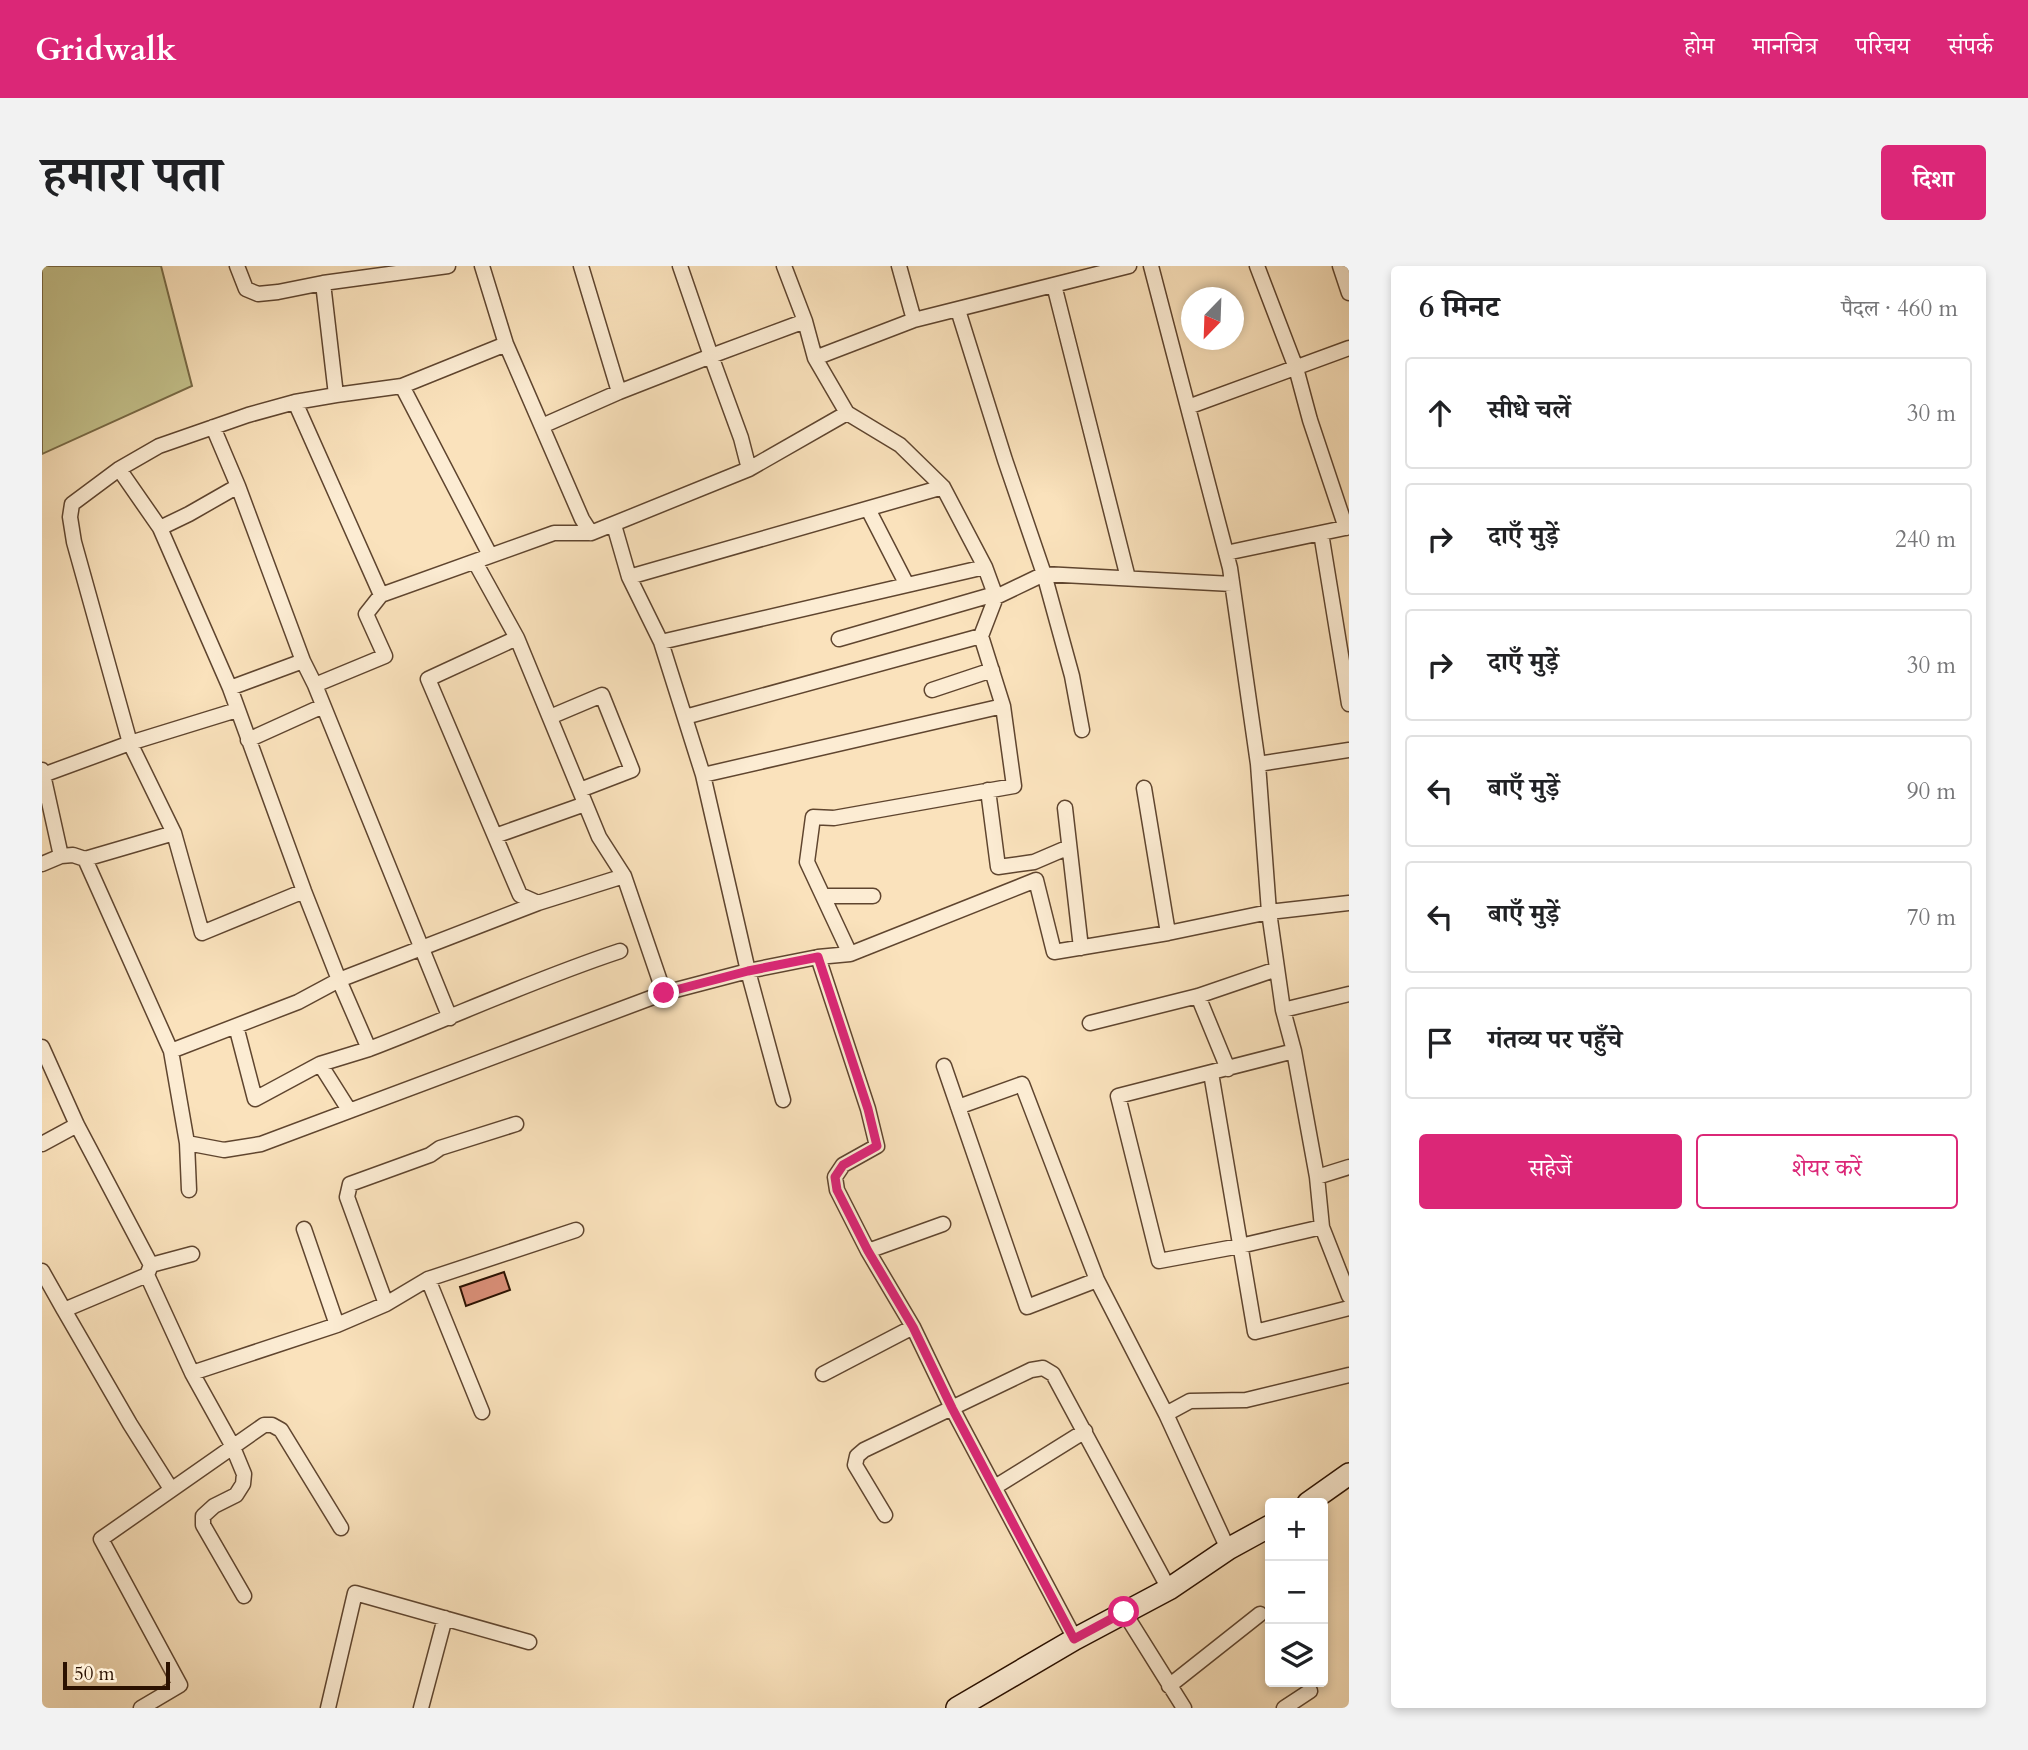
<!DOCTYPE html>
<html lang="hi">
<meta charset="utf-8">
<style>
:root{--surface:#fff;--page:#f2f2f2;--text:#202124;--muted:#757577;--line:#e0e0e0;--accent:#db2777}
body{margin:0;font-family:Cardo,"Noto Serif Devanagari",serif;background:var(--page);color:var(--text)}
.controls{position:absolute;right:21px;bottom:21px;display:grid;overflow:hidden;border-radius:7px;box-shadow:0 4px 10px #0003}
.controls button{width:63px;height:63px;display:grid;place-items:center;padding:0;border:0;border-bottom:2px solid var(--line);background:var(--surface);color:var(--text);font:35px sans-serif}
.compass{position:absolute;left:1139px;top:21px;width:63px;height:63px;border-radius:50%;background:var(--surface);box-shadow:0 4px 10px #0003;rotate:203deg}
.scale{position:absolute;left:21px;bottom:18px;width:107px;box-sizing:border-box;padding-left:7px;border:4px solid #2b1100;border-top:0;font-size:19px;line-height:24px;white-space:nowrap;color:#2b1100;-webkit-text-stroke:5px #fcecd3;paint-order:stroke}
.stop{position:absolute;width:21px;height:21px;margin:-16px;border:5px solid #db2777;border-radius:50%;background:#fff}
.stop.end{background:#db2777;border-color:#fff;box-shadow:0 2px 7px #0008}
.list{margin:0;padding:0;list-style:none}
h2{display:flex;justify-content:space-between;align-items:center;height:91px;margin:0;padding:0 28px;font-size:30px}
h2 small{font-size:23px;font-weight:400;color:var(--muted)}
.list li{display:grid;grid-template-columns:46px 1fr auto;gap:21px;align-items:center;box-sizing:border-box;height:112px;margin:0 14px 14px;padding:0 14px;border:2px solid var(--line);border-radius:7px}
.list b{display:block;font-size:26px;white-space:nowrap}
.list em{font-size:23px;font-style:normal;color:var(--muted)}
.actions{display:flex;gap:14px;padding:21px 28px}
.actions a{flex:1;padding:16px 0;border:2px solid var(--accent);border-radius:7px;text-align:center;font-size:24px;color:var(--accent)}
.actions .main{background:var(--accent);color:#fff}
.icon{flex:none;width:38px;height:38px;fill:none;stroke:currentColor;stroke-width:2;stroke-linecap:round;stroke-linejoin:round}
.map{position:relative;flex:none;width:1307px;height:1442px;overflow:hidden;border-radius:7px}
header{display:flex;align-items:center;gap:42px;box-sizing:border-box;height:98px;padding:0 35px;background:var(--accent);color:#fff}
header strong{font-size:33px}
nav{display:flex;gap:38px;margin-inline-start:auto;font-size:24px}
.intro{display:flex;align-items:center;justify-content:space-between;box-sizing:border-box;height:168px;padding:0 42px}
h1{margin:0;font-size:49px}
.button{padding:18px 32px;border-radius:7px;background:var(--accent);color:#fff;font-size:24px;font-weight:700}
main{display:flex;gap:42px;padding:0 42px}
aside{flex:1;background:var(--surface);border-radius:7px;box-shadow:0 4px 10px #0003}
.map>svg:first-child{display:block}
.green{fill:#c4c28c;stroke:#786a46;stroke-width:2}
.building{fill:#da8f78;stroke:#2b1100;stroke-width:2}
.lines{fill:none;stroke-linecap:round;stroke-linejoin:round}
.street-casing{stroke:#5f452f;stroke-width:17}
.secondary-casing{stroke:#2b1100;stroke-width:24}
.street{stroke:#fcecd3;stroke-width:14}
.secondary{stroke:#fcecd3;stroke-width:21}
.route{stroke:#db2777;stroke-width:9}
</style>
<header>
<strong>Gridwalk</strong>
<nav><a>होम</a><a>मानचित्र</a><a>परिचय</a><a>संपर्क</a></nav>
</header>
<div class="intro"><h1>हमारा पता</h1><a class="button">दिशा</a></div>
<main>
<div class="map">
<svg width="1307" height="1442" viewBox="0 0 1307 1442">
<rect width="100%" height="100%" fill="#fae2bc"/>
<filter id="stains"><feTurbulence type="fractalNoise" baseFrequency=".00286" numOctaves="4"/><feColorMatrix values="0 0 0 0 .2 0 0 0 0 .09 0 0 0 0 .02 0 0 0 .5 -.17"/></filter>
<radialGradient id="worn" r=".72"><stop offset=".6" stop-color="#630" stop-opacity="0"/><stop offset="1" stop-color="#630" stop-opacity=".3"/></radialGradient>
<path class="green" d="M0,0H119L150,120L0,188Z"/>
<path class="building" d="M462,1006L468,1024L424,1040L418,1021Z"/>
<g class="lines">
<defs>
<path id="street" d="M195,0L204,23L216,28L236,26L281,17L406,0
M440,0L464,78L540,253L549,267L707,203L805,147L858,179L901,221L943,301L954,331L1002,308L1190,318
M539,0L577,126
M742,0L763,55L773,92L805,147
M857,0L872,54
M1109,0L1188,302L1216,498L1227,646L1241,744L1252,785L1275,911L1280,961L1307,1030
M1215,0L1254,102L1268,154L1304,262
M1298,0L1307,27
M1012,19L1086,312
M916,44L963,194L1002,308L1030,410L1040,464
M773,92L872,54L1087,0
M360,120L448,289
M294,129L360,120L464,78
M253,136L339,329
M1146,141L1307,82
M500,160L577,126L669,90L638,0
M171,161L196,220L261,395L273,419L408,752
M77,203L118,262L188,422L262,625L297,714L327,783L278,798L307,844
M707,203L699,172L669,90L763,55
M826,243L865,319
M572,259L587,311L619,376L661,509L706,705L741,834
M118,262L147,248L196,220
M1279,267L1307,438
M1184,287L1307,261
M433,296L475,372L386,413L478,629L496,637
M587,311L901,221
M475,372L557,571L582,610L622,727
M797,373L953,328
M619,376L943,301
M273,419L343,390L324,348L339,329L512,267H549
M188,422L261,395
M890,424L950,404
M195,444L88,477L32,276L28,251L30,238L77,203L117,180L206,149L253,136L294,129L281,17
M508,451L560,429L590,504L538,524
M643,451L939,370
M206,474L281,440
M1216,498L1307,484
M0,504L19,590L31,589L43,593L129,785L256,736L297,714L496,637L582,610
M1,509L88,477L132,567L160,667L262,625
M661,509L961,440
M1102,522L1126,667
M946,524L956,601L992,596L1027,581
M1023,542L1039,682
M453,570L543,538
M43,593L132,567
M0,598L19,590
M781,630H831
M808,688L765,596L771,551L792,552L972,520L961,440L939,370L954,331
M1156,730L1186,803
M1241,744L1307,728
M1048,757L1156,730L1235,703
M194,760L213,833L278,798
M0,781L35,859L109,999L105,1009L150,1107L295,1059L344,1038L386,1013L440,1146
M327,783C411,751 493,713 578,685
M129,785L145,877L147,924
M1252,785L1076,830L1117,995L1198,980L1280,961
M902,800L985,1041L1055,1014
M1169,807L1213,1066L1307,1042
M916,841L980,818L1055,1014L1124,1148L1186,1283
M145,877L182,884L219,878L622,727L706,705L776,691
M0,878L35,859
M1275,911L1307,901
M262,963L295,1059
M826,985L901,958
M109,999L150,988
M0,1005L22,1044L105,1009
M386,1013L534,964
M344,1038L305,931L308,918L388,889L398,882L474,858
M22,1044L88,1158L129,1223
M150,1107L190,1179L202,1208L201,1218L194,1229L172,1240L161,1250V1259L202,1330
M781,1108L871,1061
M1124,1148L1148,1135L1204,1134L1307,1109
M953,1221L1043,1165
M843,1249L813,1199L815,1190L822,1184L989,1104L1001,1102L1011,1108L1127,1323
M1082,1346L1142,1442
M1033,1373L910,1142L871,1061L826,985L795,924L793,911L801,899L835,880L826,843L776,691L808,688L994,614L1012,686L1126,667L1227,646L1307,637
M1127,1420L1218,1348
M99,1442L138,1419L59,1273L222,1159H230L239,1164L299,1262
M286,1442L313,1327L487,1376
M379,1442L403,1352
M1242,1442L1268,1425"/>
<path id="secondary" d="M1266,1237L1307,1208
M915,1442L1033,1373L1127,1323L1186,1283L1228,1260"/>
</defs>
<use href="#street" class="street-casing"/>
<use href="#secondary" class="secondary-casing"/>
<use href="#street" class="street"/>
<use href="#secondary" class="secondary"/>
</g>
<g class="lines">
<path class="route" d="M622,727L706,705L776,691L826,843L835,880L801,899L793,911L795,924L826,985L871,1061L910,1142L1032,1373L1082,1346"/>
</g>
<rect width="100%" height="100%" filter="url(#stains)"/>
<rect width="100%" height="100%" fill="url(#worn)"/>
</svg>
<div class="controls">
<button>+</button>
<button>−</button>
<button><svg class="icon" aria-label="layers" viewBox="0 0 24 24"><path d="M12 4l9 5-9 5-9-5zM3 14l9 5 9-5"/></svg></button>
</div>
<svg class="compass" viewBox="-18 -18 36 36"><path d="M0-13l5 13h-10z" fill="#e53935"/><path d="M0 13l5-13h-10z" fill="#757577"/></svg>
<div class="scale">50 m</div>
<div class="stop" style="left:1082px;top:1346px"></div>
<div class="stop end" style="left:622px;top:727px"></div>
</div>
<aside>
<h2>6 मिनट<small>पैदल · 460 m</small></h2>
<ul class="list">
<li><svg class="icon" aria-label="ahead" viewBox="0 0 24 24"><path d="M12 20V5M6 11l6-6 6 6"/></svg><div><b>सीधे चलें</b></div><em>30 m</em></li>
<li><svg class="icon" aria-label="right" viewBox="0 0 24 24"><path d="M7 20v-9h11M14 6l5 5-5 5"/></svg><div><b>दाएँ मुड़ें</b></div><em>240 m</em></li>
<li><svg class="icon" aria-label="right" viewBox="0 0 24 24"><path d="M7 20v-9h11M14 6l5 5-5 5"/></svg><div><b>दाएँ मुड़ें</b></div><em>30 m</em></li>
<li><svg class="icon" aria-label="left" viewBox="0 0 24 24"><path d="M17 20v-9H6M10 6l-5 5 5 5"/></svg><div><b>बाएँ मुड़ें</b></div><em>90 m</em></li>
<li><svg class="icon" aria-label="left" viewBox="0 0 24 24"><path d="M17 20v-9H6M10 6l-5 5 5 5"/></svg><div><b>बाएँ मुड़ें</b></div><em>70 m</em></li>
<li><svg class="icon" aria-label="arrive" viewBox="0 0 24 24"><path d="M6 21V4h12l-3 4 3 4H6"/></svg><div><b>गंतव्य पर पहुँचे</b></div></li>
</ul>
<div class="actions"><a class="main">सहेजें</a><a>शेयर करें</a></div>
</aside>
</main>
